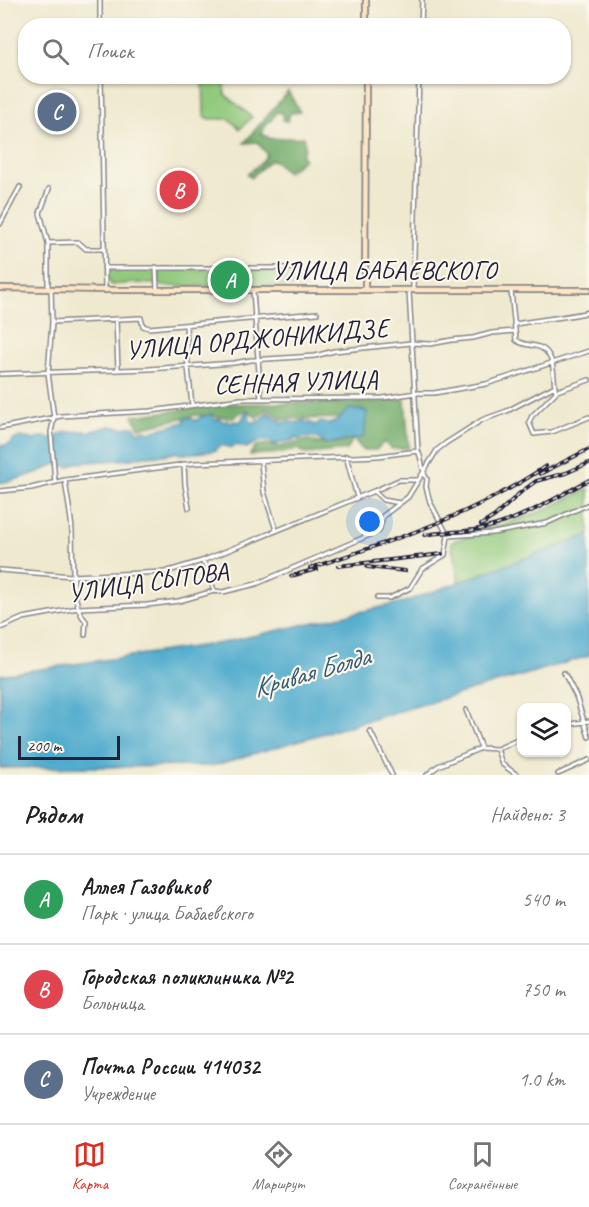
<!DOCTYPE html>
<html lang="ru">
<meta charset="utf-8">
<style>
:root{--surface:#fff;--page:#f2f2f2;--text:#202124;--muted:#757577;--line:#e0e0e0;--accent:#d93025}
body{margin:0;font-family:Caveat,sans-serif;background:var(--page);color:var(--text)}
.controls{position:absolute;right:18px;bottom:18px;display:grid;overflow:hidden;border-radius:12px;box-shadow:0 2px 4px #0004}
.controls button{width:54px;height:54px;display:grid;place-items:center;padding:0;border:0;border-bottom:2px solid var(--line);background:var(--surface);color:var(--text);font:30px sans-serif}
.scale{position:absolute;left:18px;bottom:15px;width:102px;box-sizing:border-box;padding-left:6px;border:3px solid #22223b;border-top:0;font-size:16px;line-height:21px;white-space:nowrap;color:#22223b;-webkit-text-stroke:4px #fbf7ec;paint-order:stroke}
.you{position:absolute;left:370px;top:522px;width:21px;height:21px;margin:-15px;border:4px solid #fff;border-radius:50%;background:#1a73e8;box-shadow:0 0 0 9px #1a73e833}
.badge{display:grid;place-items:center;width:39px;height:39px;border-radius:50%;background:var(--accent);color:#fff;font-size:20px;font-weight:700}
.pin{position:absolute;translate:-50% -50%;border:3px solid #fff;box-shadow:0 2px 6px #0006}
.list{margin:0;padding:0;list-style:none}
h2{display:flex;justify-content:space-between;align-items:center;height:78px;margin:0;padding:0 24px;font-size:26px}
h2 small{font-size:20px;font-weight:400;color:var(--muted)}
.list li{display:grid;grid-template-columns:39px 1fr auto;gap:18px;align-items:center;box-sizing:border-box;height:90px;padding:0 24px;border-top:2px solid var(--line)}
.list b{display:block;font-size:22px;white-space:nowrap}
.list p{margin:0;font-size:20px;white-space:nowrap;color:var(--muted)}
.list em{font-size:20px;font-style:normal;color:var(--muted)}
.icon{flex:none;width:33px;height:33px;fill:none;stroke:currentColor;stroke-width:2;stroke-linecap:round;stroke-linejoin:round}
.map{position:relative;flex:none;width:589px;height:775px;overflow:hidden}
.search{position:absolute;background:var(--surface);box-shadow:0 2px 4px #0004;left:18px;right:18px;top:18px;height:66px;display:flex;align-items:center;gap:15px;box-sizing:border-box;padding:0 21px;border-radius:24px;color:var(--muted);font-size:22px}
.sheet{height:348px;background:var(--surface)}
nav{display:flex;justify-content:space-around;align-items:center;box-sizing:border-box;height:84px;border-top:2px solid var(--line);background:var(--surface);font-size:16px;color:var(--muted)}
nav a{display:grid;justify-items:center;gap:3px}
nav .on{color:var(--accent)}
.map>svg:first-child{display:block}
.green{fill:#91c97d;stroke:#5a765c;stroke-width:1.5}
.forest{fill:#74ad6c;stroke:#4b6854;stroke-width:1.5}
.water{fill:#4fabcd;stroke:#386684;stroke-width:1.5}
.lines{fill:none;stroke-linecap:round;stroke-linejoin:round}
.street-casing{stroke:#888685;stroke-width:6}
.secondary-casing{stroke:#888685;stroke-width:8}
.street{stroke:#fff;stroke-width:3}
.secondary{stroke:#fde5c5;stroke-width:4.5}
.rail-casing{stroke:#22223b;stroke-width:4}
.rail{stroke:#fbf7ec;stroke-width:1.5;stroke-dasharray:4.5;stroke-linecap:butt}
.labels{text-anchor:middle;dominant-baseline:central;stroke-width:4.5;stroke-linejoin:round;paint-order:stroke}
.street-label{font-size:26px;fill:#22223b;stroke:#fbf7ec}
.water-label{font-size:27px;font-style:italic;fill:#345975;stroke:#fbf7ec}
</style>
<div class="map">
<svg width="589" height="775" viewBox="0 0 589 775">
<rect width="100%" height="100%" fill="#fbf7ec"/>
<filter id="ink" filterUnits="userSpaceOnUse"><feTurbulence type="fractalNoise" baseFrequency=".0167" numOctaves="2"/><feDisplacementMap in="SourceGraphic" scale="12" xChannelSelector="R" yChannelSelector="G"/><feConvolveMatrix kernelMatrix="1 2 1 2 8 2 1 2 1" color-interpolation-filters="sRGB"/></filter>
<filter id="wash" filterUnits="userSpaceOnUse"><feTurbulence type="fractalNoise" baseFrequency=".008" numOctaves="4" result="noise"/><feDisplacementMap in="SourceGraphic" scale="24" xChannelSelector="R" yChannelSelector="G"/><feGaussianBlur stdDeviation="1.35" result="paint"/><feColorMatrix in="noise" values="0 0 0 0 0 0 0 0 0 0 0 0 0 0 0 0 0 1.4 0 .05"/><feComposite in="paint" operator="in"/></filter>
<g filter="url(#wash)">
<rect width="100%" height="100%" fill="#efe9cf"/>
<path class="green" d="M203,77H217L224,84L225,94L252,117L240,129L229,119H210L204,116Z
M163,269L284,270L292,272L304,283V287L161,286L159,284V272Z
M108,270H152L154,273L155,284L135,283L111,285L107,276Z
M589,489V535L459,582L451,542L537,513Z"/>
<path class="forest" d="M288,91L300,112L290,113L288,121L283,120L282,113L276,112L271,121L266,123L262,134L271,139L304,137L305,146L302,155L304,159L292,169L286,172L274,160L269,161L251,178L247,174L262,162L267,154L257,142L244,143Z
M405,399L409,448L392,449L384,442L376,450H363L353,439L347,450L306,454L297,449L283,453L250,455L256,446L268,444L280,447L309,440L318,443H344L352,434L365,432L353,418L282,419L267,409L257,418L246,409L233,418L196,415L139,428L133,416L222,404L372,402Z"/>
<path class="water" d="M349,409L367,411L364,437L325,444C315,435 310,436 298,440L296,437L294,440L274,445L272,444V441C262,440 255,442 247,448L236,445L232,448L221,445L214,451C202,452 191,454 179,454L177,452C162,458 147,453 132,459L75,463L70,467L55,464C38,474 19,479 0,483V445H8L13,440L21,437L35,440L40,437L52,438L66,432L85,431L89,432L110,426L123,428L134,426L138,432L143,430L152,432L158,429L184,422L185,418H192L194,421L203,416L212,414L213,418L216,420L219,418L224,422L227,420L230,423L234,421L238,422L242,420L245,412L249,411L250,422L260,421L267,412L284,423L288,421L296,423L304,420L308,423L309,422L315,425L321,422L329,424L338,420Z
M589,535V656L212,766L0,768V675L221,643L404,602Z"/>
</g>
<g filter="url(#ink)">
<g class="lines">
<defs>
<path id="street" d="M100,0V26
M421,26L422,0
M101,76L105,290
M0,224L20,187
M48,243L78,242L86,249H103
M156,267L157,289
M104,268H295
M48,289V243L40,213L49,189
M51,289L52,322L48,373L54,418L51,432L55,482
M413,289L419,76
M253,291L261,399
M511,291L516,340C524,346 531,344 539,347C557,354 552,377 556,392L532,416L529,422L534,434L552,432L589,417
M116,319L118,370
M52,322L141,318L143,326L149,328L317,313
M515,324C540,319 564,318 589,312
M186,325L188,367L192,405
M0,374L149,369L234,363L251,360L315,356L334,351L411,343L430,344L452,340L473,338L492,333L515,331
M557,391L589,380
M0,428L61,416L151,411L241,399L383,398L416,393H434L486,384L589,351
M346,456L357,497
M261,462L264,492L276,530
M184,464L185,485L189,508
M65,480C67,497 71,514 72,531C73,552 70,607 86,621L85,635
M0,491L31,488L65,480L195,463L378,456L418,451
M374,491L399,480H418
M448,536L493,533L547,523L589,504
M202,561L207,567L214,591
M0,570L72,576L165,572L202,561L374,491L383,500L400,503
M377,598H390L410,588L422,569L445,555L448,536L430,502L426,487L427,479C421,471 423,460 418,451L409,291
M0,628L23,618L78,608L147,605L179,601L214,591L223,592L256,584L379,531L383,516L408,497L437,450L446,443L482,420L507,411L555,386
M564,673L576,696L589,737
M466,710L481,748
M566,725L589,721
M370,731L392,775
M497,749L502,764L517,775
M558,774L589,760
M427,775L438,766L481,748L497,749L522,738"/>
<path id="secondary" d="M366,0V26
M0,288L105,290H589
M365,289L366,76"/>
</defs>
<use href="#street" class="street-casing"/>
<use href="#secondary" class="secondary-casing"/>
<use href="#street" class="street"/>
<use href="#secondary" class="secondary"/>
<defs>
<path id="rail" d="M540,474L589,449
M481,525L495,516L521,492L536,481L566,473L589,463
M425,535C446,531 467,533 489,527C524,518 557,497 589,480
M338,566L442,554
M367,567L405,571
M310,568C392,541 474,515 546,466
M291,576L317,569"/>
</defs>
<use href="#rail" class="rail-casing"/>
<use href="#rail" class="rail"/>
</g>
</g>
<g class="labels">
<g class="street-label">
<text x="384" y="270">УЛИЦА БАБАЕВСКОГО</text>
<text transform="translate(257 339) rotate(-5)">УЛИЦА ОРДЖОНИКИДЗЕ</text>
<text transform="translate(296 382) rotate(-2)">СЕННАЯ УЛИЦА</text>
<text transform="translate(148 582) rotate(-8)">УЛИЦА СЫТОВА</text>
</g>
<g class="water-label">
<text transform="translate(311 672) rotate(-16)">Кривая Болда</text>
</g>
</g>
</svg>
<div class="controls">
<button><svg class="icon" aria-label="layers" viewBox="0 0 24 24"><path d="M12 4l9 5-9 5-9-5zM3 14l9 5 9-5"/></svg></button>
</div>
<div class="scale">200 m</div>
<div class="you"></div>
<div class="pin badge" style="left:230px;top:280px;background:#2e9e5b">A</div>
<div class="pin badge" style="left:179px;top:190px;background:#e0444e">B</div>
<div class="pin badge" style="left:57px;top:112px;background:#5c6f8a">C</div>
<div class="search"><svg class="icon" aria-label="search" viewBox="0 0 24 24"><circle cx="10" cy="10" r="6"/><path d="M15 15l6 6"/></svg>Поиск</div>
</div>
<section class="sheet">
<h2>Рядом<small>Найдено: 3</small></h2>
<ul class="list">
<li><span class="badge" style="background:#2e9e5b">A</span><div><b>Аллея Газовиков</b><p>Парк · улица Бабаевского</p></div><em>540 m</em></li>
<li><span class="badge" style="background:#e0444e">B</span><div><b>Городская поликлиника №2</b><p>Больница</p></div><em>750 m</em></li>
<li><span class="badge" style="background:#5c6f8a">C</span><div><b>Почта России 414032</b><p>Учреждение</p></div><em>1.0 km</em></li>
</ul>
</section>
<nav>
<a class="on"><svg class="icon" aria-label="map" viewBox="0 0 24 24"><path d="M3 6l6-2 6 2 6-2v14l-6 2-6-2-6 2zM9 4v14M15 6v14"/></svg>Карта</a>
<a><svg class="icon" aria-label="directions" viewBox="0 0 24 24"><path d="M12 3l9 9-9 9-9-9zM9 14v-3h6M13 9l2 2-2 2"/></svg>Маршрут</a>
<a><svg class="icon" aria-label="saved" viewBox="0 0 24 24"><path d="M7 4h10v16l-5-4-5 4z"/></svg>Сохранённые</a>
</nav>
